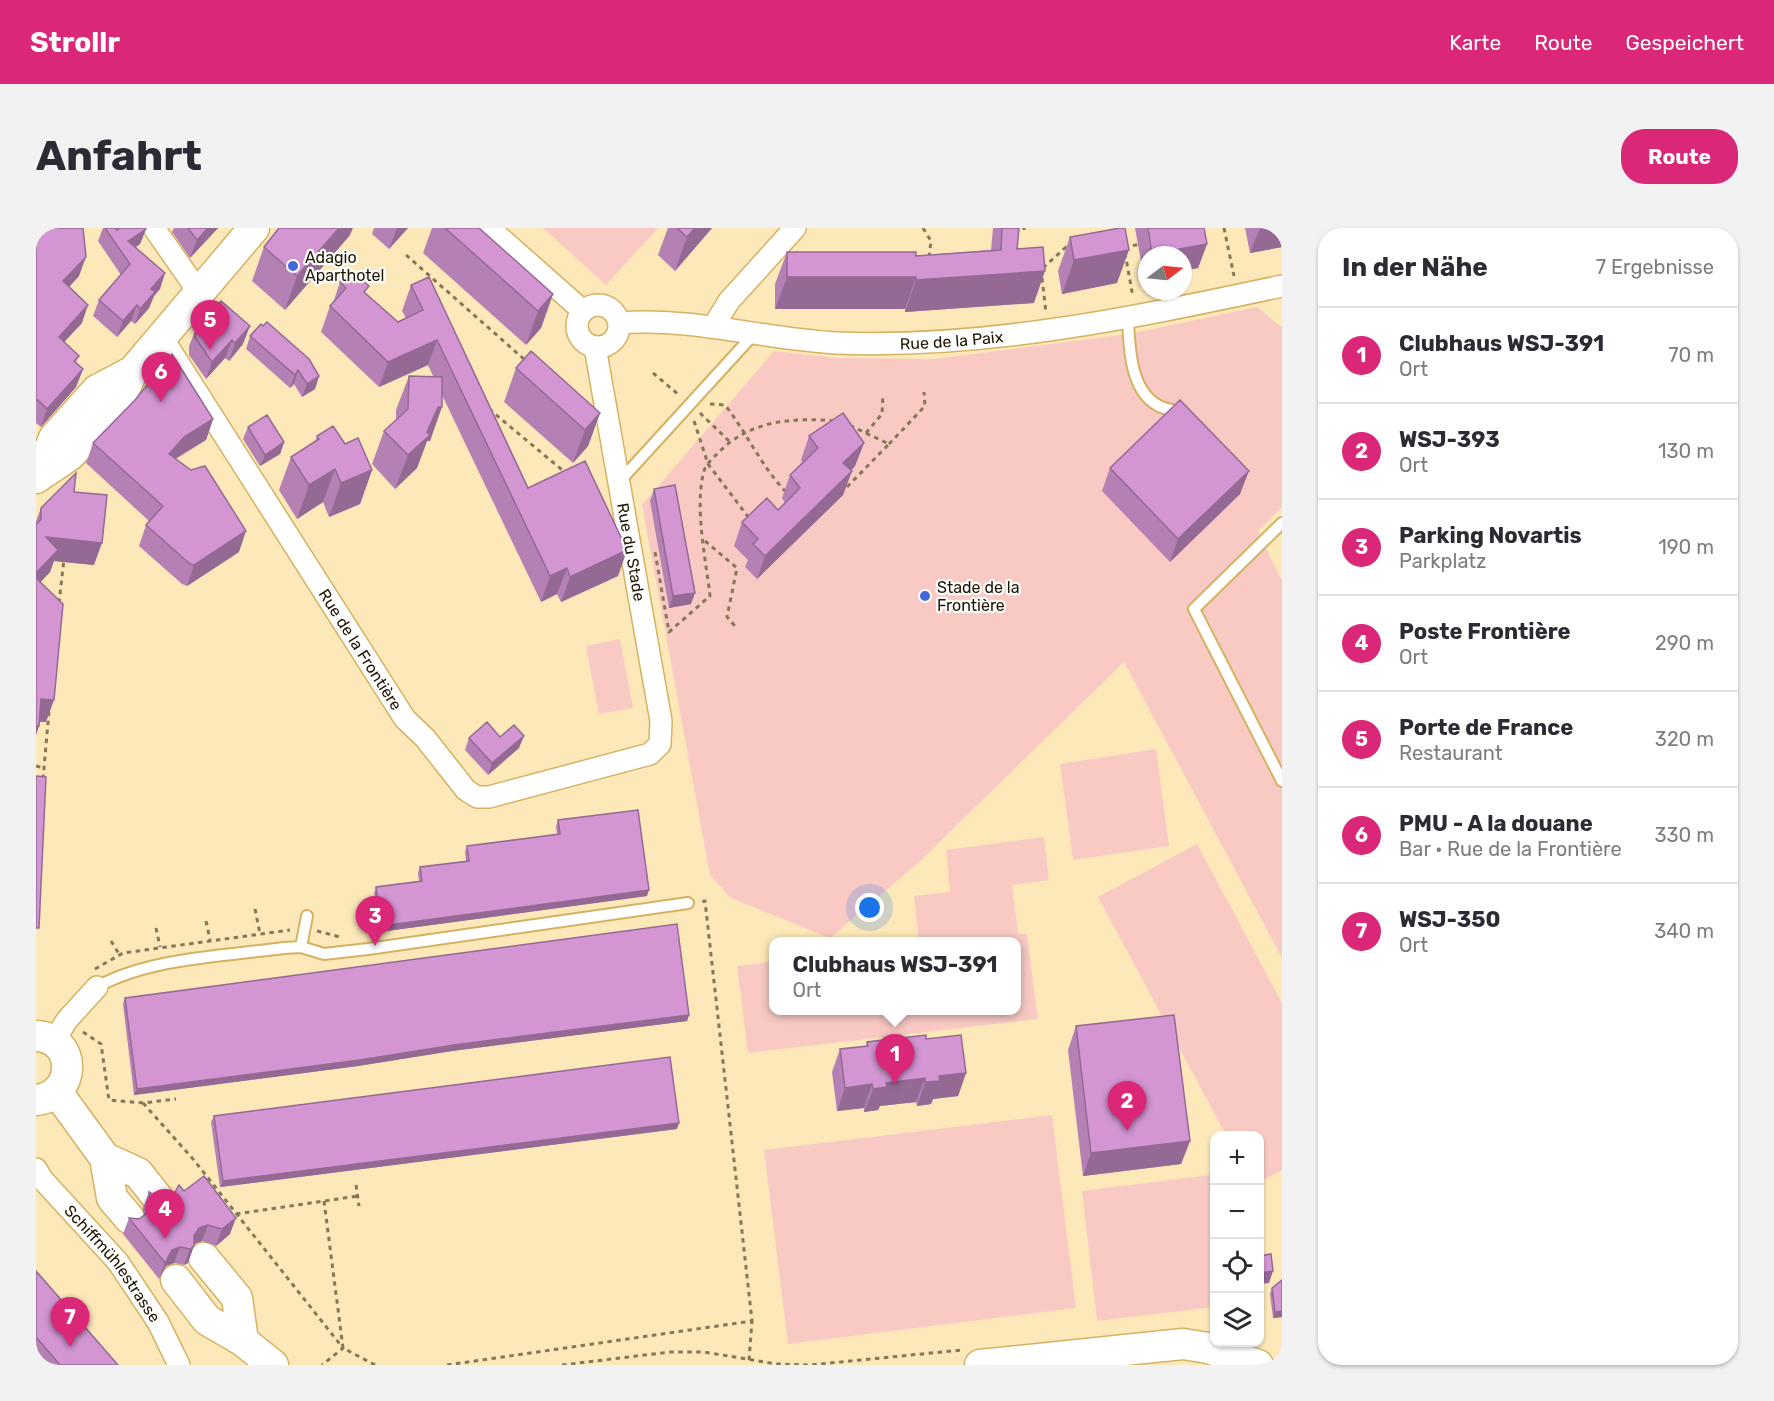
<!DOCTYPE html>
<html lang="de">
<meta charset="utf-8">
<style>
:root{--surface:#fff;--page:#f2f2f3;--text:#2b2b33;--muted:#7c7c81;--line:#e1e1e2;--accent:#db2777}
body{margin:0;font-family:Rubik,sans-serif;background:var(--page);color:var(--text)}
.controls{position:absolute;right:18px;bottom:18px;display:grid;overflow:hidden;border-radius:12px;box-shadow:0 2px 4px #0004}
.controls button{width:54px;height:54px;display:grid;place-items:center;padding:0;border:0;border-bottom:2px solid var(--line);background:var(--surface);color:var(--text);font:30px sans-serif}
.compass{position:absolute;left:1102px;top:18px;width:54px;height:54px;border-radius:50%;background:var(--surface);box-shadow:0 2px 4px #0004;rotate:74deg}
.you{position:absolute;left:834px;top:680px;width:21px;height:21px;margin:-15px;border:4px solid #fff;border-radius:50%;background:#1a73e8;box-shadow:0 0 0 9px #1a73e833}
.badge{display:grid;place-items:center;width:39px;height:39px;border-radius:50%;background:var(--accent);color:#fff;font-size:20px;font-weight:700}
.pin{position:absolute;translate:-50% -50px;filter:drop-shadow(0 2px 3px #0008)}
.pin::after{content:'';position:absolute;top:32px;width:21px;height:18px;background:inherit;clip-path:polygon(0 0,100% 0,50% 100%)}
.popup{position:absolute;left:733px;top:709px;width:252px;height:78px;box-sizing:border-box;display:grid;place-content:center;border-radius:12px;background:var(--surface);filter:drop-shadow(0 2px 4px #0005);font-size:20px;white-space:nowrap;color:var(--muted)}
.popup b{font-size:22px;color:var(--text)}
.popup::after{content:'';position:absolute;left:50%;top:100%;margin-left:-12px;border:12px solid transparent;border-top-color:var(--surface)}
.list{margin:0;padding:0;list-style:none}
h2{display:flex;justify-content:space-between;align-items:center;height:78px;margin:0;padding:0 24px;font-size:26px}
h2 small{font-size:20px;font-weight:400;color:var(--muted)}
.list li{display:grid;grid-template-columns:39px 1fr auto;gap:18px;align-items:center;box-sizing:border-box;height:96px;padding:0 24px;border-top:2px solid var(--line)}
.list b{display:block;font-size:22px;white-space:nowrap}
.list p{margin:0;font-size:20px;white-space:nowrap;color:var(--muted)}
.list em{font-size:20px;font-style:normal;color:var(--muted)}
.icon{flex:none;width:33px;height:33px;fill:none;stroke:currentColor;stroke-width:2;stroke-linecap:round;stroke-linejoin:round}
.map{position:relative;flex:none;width:1246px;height:1137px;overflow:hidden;border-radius:24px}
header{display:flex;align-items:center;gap:36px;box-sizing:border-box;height:84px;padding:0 30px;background:var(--accent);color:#fff}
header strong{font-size:28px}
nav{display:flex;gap:33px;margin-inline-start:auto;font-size:21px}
.intro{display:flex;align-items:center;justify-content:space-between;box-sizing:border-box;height:144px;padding:0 36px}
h1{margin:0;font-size:42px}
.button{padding:15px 27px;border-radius:24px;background:var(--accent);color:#fff;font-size:21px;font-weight:700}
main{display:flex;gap:36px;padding:0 36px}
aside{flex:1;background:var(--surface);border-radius:24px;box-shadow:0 2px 4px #0004}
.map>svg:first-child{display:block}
.green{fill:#f9cac4}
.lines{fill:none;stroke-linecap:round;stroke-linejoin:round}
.lane-casing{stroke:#d5b261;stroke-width:14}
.street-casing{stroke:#d5b261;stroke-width:24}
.secondary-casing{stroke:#d5b261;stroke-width:33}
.path{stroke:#867756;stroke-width:3;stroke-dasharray:4.5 4.5;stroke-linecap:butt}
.lane{stroke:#fff;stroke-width:10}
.street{stroke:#fff;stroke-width:21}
.secondary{stroke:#fff;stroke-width:30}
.wall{fill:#b581b5}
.shaded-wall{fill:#946994}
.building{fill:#d396d3;stroke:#946994;stroke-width:1.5}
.poi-dot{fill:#4268da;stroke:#fff;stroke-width:2}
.labels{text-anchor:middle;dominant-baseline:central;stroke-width:4.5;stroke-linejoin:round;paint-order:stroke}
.poi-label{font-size:16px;fill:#1f1500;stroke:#fff;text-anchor:start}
.street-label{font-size:16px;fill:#1f1500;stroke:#fff}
</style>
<header>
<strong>Strollr</strong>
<nav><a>Karte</a><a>Route</a><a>Gespeichert</a></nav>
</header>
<div class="intro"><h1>Anfahrt</h1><a class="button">Route</a></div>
<main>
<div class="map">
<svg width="1246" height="1137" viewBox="0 0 1246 1137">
<rect width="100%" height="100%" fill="#fde8b9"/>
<path class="green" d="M507,0H622L570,57Z
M1221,79L1246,100V279L1222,303L1246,353V730L1088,434L883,634L794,710L695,670L674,647L606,277L738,123L800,130L898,131L1093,106Z
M584,411L597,480L563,486L550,418Z
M1120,521L1133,618L1037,632L1024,536Z
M1008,609L1013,652L976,657L982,706H991L1002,791L712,825L701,738L737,734L738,782H980V714L883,713L878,668L914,664L910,622Z
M1161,616L1246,775V942L1224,954V908L1190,907L1062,669Z
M1016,887L1040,1080L752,1116L728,922Z
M1175,947L1178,976V1079L1061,1093L1046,963Z"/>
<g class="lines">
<defs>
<path id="lane" d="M1092,90C1093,124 1095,176 1136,182
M583,254L718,106
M1246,295L1158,381L1246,553
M265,719L271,688
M61,759C113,730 188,728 248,720L265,719L288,726L332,721L652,675"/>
<g id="street">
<path d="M118,0L162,63"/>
<path d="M453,0L547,83"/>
<circle cx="562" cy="98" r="21"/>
<path id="s1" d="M583,95C656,89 727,111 800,115C951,121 1100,89 1246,58"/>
<path d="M677,99L693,73L759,0"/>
<path id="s2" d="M127,111L369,491L389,510L430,562L441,569H453L614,526L624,516L625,493L559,119"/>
<path d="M18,813L31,792L61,759"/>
<path id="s3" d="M0,941L6,951L82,1034L122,1094L143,1137"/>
</g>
<path id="secondary" d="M4,245L18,210L61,162L97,143
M0,250L34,227L79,180L97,143L218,0
M0,808C42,810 41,868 0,872
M21,864L69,930L76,970L93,990
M69,930L102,945L121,969
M168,1030L201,1070L207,1113
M140,1052L171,1092L207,1113L237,1137
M944,1137L1147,1116L1172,1120L1222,1137"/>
</defs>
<use href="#lane" class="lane-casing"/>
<use href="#street" class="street-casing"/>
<use href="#secondary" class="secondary-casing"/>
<path class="path" d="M887,0L895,13L893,29
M1188,0L1198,48
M988,2V0
M1088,19L1105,16
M1089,25L1097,69
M370,27L489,132
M1007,40L1030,19H1034
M1006,50L1010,85
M617,145L643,167
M674,176L689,177C711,205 725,238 750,264
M453,181L531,246
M664,185L693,213
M658,193L672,236L713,290
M830,205L846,186L847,166
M853,216L889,178L888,164
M811,259L853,216L813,197
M669,313L701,340L691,389L699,398
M619,324L633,404L674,368C670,332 658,278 668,243C670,236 677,230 682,225C713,193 755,189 798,193
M23,375L28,331
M0,538L8,540
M7,551L13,483
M219,681L224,706
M170,693L174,712
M120,700L124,719
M281,703L304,709
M75,713L83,726
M59,741L87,725L254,702
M47,804L65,816L73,872L107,875L140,871
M107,875L157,931L307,1120L286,1137
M320,957L323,978
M288,973L307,1120L339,1137
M200,986L322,968
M713,1132L716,1093
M411,1137L716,1093L669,673L663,674
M526,1137L634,1124H668L741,1136L774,1137L926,1122"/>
<use href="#lane" class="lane"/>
<use href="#street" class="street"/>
<use href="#secondary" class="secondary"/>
</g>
<path class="wall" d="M0,0L43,48L33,59L46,95L28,114L43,128L40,134L47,141L40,159L5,199L0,195Z
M67,0H109L110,1L104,16L100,19L124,61L118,68L113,80L99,96L95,93L81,109L57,88L63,72L85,47L62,13Z
M138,0H182L154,30L136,4Z
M338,0H372L353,21L336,6Z
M396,0H443L517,66L505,100L490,117L387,25Z
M632,0H676L639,43L622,27Z
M957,0H983L981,21L998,75L869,84V81H739V56L751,24L880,28L955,22Z
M1099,0H1168L1171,16L1162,40L1147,43V27H1111V49L1108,50Z
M1209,0H1246V19L1214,25Z
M314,7L249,82L216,53L228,19Z
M1034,9L1081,55L1026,66L1022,43Z
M304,54L330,66L362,94L370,90L366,83L375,57L492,260L591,322L582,348L525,374L521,366L505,374L406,167L394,213H391L381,240L359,261L336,236L348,203L360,192V182L373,148H397L392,137L343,159L285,104L294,78L297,75Z
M160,101L207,116L193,133L189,130L170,151L153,127V118Z
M214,108L283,148L279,161L266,169L258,156L254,160L210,121Z
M480,140L564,185L552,218L537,235L468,174Z
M177,191L170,212L140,231L203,324L151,358L146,356L103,318L110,297L113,293L50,235L57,215Z
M212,199L248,214L244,226L224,238L207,211Z
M281,208L309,216L336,242L324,276L293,289L287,274L261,291L243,262L255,229L279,214Z
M773,208L828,215L819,238L815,243L807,267L721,351L709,339L712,332L698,318L706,294L742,282L749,275L746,270L754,247L767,235L765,232Z
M1074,240L1204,266L1134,334L1066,263Z
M618,261L655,376L633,380L614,273Z
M38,264L58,337L18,333L14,344L4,354L10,494H4L0,507V293L5,280Z
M464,509L483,520L452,547L429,522L433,510Z
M522,592L611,668L343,704L338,665L340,659L383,653L382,645L384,639L430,633L429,624L431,618L521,606L520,598Z
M89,770L653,787L651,793L416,823L322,838L98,867L87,776Z
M1040,798L1154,913L1145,936L1047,948L1032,822Z
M890,811L930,845L922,868L897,871L895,876L881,878L880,874L844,878L842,882L828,884V880L801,883L796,844L804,821L830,818L831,814Z
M178,888L641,901L184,959L175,894Z
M113,964L121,969L194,1006L180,1018L166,1013L158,1016L152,1035L148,1037L138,1035L130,1038L123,1051L87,1006L93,990L103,991L108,988L107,980Z
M0,1043L82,1137H5L0,1131Z
M1236,1060L1246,1089L1237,1090L1234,1066Z"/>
<path class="shaded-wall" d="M172,0H182L154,30L161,12Z
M303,0H317L314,7L249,82L261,48Z
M361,0H372L353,21Z
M659,0H676L639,43L651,9Z
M1224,0H1246V19L1214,25Z
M110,1L104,16L88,27L92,13Z
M1171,16L1162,40L1147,43V27H1116V26Z
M1093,22L1081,55L1026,66L1038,32Z
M50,29L43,48L21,72L27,53Z
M1111,41V49L1108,50Z
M1009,43L998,75L869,84L880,52Z
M129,45L124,61L118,68L113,80L99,96L104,81L115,61Z
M751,49H880L869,81H739Z
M517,66L505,100L490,117L502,83Z
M52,77L46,95L16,127L23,109Z
M101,77L95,93L81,109L87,93Z
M214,98L207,116L193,133L199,115Z
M196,112L189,130L170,151L176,134Z
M401,112L392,137L343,159L352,134Z
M47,141L40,159L5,199L11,181Z
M262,142L258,156L254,160L259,147Z
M283,148L279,161L266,169L271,156Z
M402,179H406L394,213H391L381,240L359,261L372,227Z
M564,185L552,218L537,235L549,202Z
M177,191L170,212L141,229L126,246L133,226L148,209Z
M248,214L244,226L224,238L229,227Z
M828,215L819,238L799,258L807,235Z
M299,241L287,274L261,291L273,257Z
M336,242L324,276L293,289L305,255Z
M816,243L807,267L721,351L729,328Z
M1213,243L1204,266L1134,334L1142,311Z
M210,303L203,324L151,358L158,337Z
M10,309L66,315L58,337L18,333L14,344L0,359V345Z
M591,322L582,348L525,374L534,349Z
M531,340L521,366L505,374L514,348Z
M659,365L655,376L633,380L637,368Z
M5,471L18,472L10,494L0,493Z
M0,498H3L0,507Z
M488,508L483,520L452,547L456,535Z
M613,662L611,668L343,704L345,698Z
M653,787L651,793L416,823L322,838L98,867L101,861L418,817Z
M930,845L922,868L897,871L895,876L881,878L889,854L903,848Z
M889,850L880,874L844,878L842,882L828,884L837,861L850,855Z
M836,856L828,880L801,883L809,860Z
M643,895L641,901L184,959L187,953Z
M1154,913L1145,936L1047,948L1055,925Z
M200,990L194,1006L180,1018L186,1001Z
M172,997L166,1013L158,1016V1008L163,1000Z
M158,1018L152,1035L148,1037L154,1021Z
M144,1019L138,1035L130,1038L123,1051L129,1035L136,1022Z
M1237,1043L1233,1055L1224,1056V1045Z
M1246,1083V1089L1237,1090L1239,1084Z"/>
<path class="building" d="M0,0H47L50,29L27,53L52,77L23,109L43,128L38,133L47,141L11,181L2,172L0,173Z
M69,0H78L81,2L84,0H109L110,1L92,13L129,45L115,61L119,64L104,81L101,77L87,93L63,72L94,36Z
M152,0H172L161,12Z
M243,0H303L261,48L228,19Z
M409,0H443L517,66L502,83Z
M641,0H659L651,9Z
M966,0H983L981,21L1007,19L1009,43L880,52V49H751V24H880V28L965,22Z
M1084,0H1089L1093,22L1038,32L1034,9Z
M1112,0H1168L1171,16L1116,26Z
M315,42L333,58L328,64L362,94L387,82L375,57L393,49L492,260L549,233L591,322L534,349L531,340L514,348L401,112L352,134L294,78L310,60L304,54Z
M185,73L214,98L199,115L196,112L176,134L159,109L160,101Z
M231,94L273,131L283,148L271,156L262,142L259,147L214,108L225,96L227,98Z
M495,123L564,185L549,202L480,140Z
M136,126L177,191L148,209L133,226L155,242L169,238L210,303L158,337L154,336L110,297L127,278L57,215L99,172Z
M373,148L406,149V179H402L391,204L394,207L372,227L348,203L372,181Z
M1144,172L1213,243L1142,311L1074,240Z
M807,185L828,215L807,235L816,243L729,328L717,316L722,311L706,294L731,270L742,282L764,260L754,247L782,220L773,208Z
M231,187L248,214L229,227L212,199Z
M297,198L309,216L322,210L336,242L305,255L299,241L273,257L255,229L283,211L281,208Z
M40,245L38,264L71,267L66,315L10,309L22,322L0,345V297L5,291V280Z
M639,257L659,365L637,368L618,261Z
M0,350L27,376L18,472L5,471L3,498H0Z
M451,494L464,509L478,497L488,508L456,535L433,510Z
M0,548L10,549L3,700H0Z
M602,582L613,662L345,698L340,659L386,653L384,639L433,633L431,618L524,606L522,592Z
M641,696L653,787L418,817L324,832L101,861L89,770Z
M1138,787L1154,913L1055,925L1040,798Z
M890,807V811L925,807L930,845L903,848L904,853L889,854V850L850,855L851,859L837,861L836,856L809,860L804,821L832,818L831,814Z
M634,829L643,895L187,953L178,888Z
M168,948L200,990L186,1001L172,997L163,1000L158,1008V1018L154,1021L144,1019L136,1022L129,1035L93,990L103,991L110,986L115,979L113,964L121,969L130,970L138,966L143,957L148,963Z
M1235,1026L1237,1043L1224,1045V1028Z
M0,1043L82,1137H24L0,1109Z
M1246,1052V1083L1239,1084L1236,1060Z"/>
<g class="poi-dot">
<circle cx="257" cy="38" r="6"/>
<circle cx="889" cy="368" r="6"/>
</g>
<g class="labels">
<g class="poi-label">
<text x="269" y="29">Adagio<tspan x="269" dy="18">Aparthotel</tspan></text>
<text x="901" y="359">Stade de la<tspan x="901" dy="18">Frontière</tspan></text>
</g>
<g class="street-label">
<text stroke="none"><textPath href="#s1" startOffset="334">Rue de la Paix</textPath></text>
<text transform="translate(595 324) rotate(80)">Rue du Stade</text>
<text stroke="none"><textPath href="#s2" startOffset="368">Rue de la Frontière</textPath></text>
<text stroke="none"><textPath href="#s3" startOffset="122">Schiffmühlestrasse</textPath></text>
</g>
</g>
</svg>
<div class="controls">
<button>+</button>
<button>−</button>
<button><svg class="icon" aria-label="locate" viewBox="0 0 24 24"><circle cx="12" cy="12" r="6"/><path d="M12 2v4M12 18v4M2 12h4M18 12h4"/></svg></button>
<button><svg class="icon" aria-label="layers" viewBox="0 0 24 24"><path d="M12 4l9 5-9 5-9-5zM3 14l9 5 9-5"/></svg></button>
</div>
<svg class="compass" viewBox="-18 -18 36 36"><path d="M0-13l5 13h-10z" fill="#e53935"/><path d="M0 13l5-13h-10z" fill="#7c7c81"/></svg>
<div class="you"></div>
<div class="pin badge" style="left:859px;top:856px">1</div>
<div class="popup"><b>Clubhaus WSJ-391</b>Ort</div>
<div class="pin badge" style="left:1091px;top:903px">2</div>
<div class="pin badge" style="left:339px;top:718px">3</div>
<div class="pin badge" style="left:129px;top:1011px">4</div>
<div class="pin badge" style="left:174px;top:122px">5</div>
<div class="pin badge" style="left:125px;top:174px">6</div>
<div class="pin badge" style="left:34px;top:1119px">7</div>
</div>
<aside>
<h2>In der Nähe<small>7 Ergebnisse</small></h2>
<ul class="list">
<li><span class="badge">1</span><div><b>Clubhaus WSJ-391</b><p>Ort</p></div><em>70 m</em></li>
<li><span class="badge">2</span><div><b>WSJ-393</b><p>Ort</p></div><em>130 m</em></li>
<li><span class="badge">3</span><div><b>Parking Novartis</b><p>Parkplatz</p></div><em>190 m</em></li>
<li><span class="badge">4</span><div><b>Poste Frontière</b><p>Ort</p></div><em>290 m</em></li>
<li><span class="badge">5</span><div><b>Porte de France</b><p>Restaurant</p></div><em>320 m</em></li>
<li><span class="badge">6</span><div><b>PMU - A la douane</b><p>Bar · Rue de la Frontière</p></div><em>330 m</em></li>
<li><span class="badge">7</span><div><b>WSJ-350</b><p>Ort</p></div><em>340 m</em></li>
</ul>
</aside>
</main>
